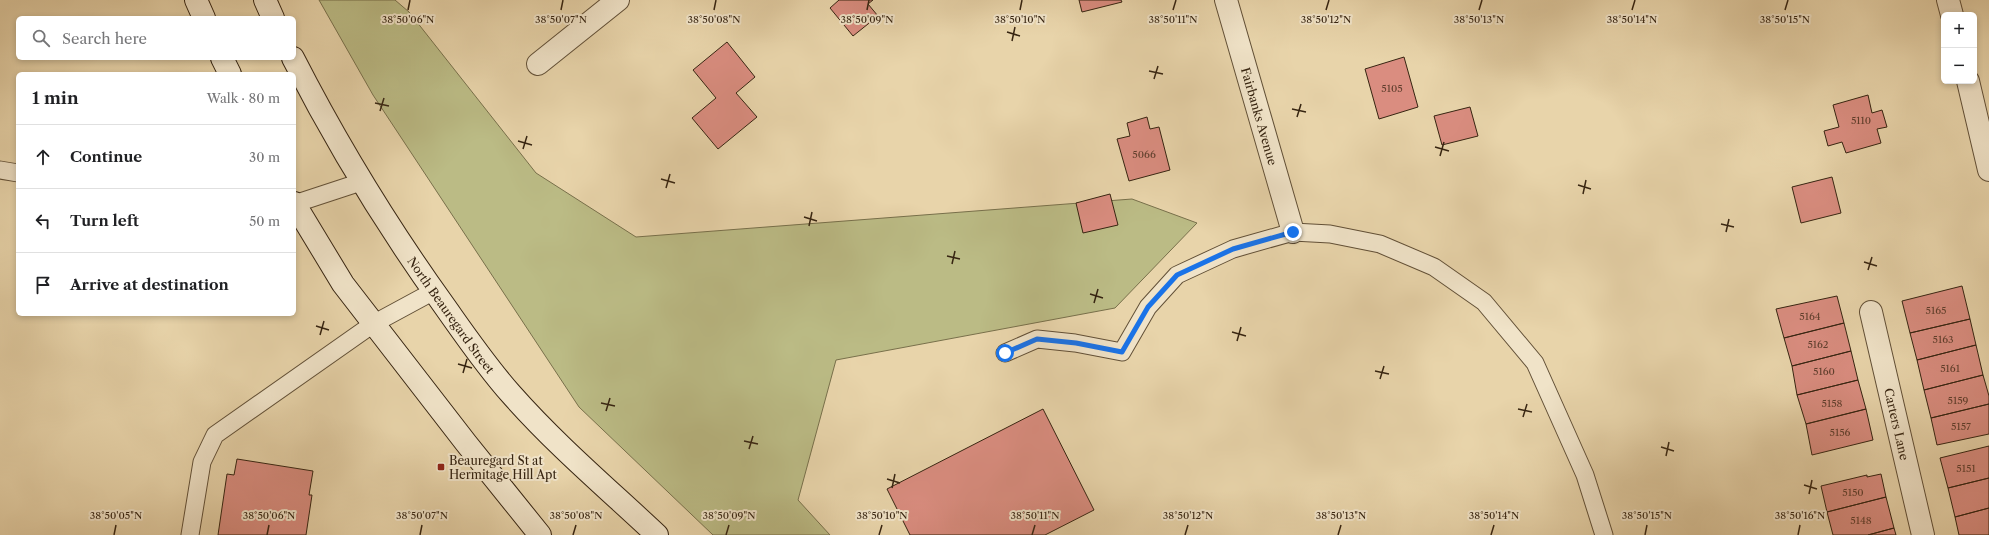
<!DOCTYPE html>
<meta charset="utf-8">
<style>
:root{--surface:#fff;--page:#f2f2f2;--text:#202124;--muted:#757577;--line:#e0e0e0}
body{margin:0;font-family:"Libre Caslon Text",serif;background:var(--page);color:var(--text)}
.controls{position:absolute;right:12px;top:12px;display:grid;overflow:hidden;border-radius:6px;box-shadow:0 2px 6px #0003}
.controls button{width:36px;height:36px;display:grid;place-items:center;padding:0;border:0;border-bottom:1px solid var(--line);background:var(--surface);color:var(--text);font:20px sans-serif}
.stop{position:absolute;width:12px;height:12px;margin:-9px;border:3px solid #1a73e8;border-radius:50%;background:#fff}
.stop.end{background:#1a73e8;border-color:#fff;box-shadow:0 1px 4px #0008}
.list{margin:0;padding:0;list-style:none}
h2{display:flex;justify-content:space-between;align-items:center;height:52px;margin:0;padding:0 16px;font-size:17px}
h2 small{font-size:13px;font-weight:400;color:var(--muted)}
.list li{display:grid;grid-template-columns:26px 1fr auto;gap:12px;align-items:center;box-sizing:border-box;height:64px;padding:0 16px;border-top:1px solid var(--line)}
.list b{display:block;font-size:15px;white-space:nowrap}
.list em{font-size:13px;font-style:normal;color:var(--muted)}
.icon{flex:none;width:22px;height:22px;fill:none;stroke:currentColor;stroke-width:2;stroke-linecap:round;stroke-linejoin:round}
.map{position:relative;flex:none;width:1989px;height:535px;overflow:hidden}
.search{position:absolute;background:var(--surface);box-shadow:0 2px 6px #0003;left:16px;top:16px;width:280px;height:44px;display:flex;align-items:center;gap:10px;box-sizing:border-box;padding:0 14px;border-radius:6px;color:var(--muted);font-size:15px}
.panel{position:absolute;background:var(--surface);box-shadow:0 2px 6px #0003;left:16px;top:72px;width:280px;height:244px;border-radius:6px}
.map>svg:first-child{display:block}
.green{fill:#bbbb85;stroke:#78704b}
.building{fill:#da8d80;stroke:#362411}
.lines{fill:none;stroke-linecap:round;stroke-linejoin:round}
.lane-casing{stroke:#625037;stroke-width:19}
.street-casing{stroke:#625037;stroke-width:24}
.secondary-casing{stroke:#362411;stroke-width:24}
.lane{stroke:#f0e3c8;stroke-width:17}
.street{stroke:#f0e3c8;stroke-width:22}
.secondary{stroke:#f0e3c8;stroke-width:22}
.route{stroke:#1a73e8;stroke-width:5}
.ticks{fill:none;stroke:#362411;stroke-width:1.5}
.poi-dot{fill:#8f2418;stroke:#f0e3c8;stroke-width:1.5}
.labels{text-anchor:middle;dominant-baseline:central;stroke-width:4;stroke-linejoin:round;paint-order:stroke}
.number-label{font-size:10px;fill:#5f3e2d}
.street-label{font-size:12px;fill:#362411;stroke:#f0e3c8}
.poi-label{font-size:12px;fill:#362411;stroke:#f0e3c8;text-anchor:start}
.ticks-label{font-size:10px;text-anchor:middle;fill:#362411;stroke:#f0e3c8;stroke-width:4;stroke-linejoin:round;paint-order:stroke}
</style>
<div class="map">
<svg width="1989" height="535" viewBox="0 0 1989 535">
<rect width="100%" height="100%" fill="#e8d4aa"/>
<filter id="stains"><feTurbulence type="fractalNoise" baseFrequency=".005" numOctaves="4"/><feColorMatrix values="0 0 0 0 .2 0 0 0 0 .09 0 0 0 0 .02 0 0 0 .5 -.17"/></filter>
<radialGradient id="worn" r=".72"><stop offset=".6" stop-color="#630" stop-opacity="0"/><stop offset="1" stop-color="#630" stop-opacity=".3"/></radialGradient>
<path class="green" d="M319,0H395L409,12L536,173L636,237L1132,199L1197,223L1115,308L836,360L798,500L830,535H713L579,407L373,95Z"/>
<path class="building" d="M839,0H873L868,4L878,16L853,36L830,8Z
M1079,0H1121L1122,2L1082,12Z
M727,42L755,77L736,93L757,117L718,149L692,118L716,98L693,70Z
M1404,57L1418,107L1379,119L1365,69Z
M1868,95L1872,113L1882,110L1887,127L1877,129L1881,143L1846,153L1842,142L1828,146L1824,131L1839,127L1833,105Z
M1470,107L1478,136L1442,145L1434,116Z
M1147,117L1150,129L1159,127L1170,170L1129,181L1117,139L1130,136L1127,123Z
M1832,177L1841,213L1801,223L1792,187Z
M1110,194L1118,225L1083,233L1076,203Z
M1962,286L1970,319L1910,333L1902,301Z
M1837,296L1844,323L1784,338L1776,309Z
M1970,319L1976,345L1917,360L1910,333Z
M1844,323L1851,351L1792,366L1784,338Z
M1976,345L1983,375L1924,390L1917,360Z
M1851,351L1858,380L1797,395L1792,366Z
M1983,375L1989,396V404L1931,418L1924,390Z
M1858,380L1866,409L1806,424L1797,395Z
M1989,404V434L1937,445L1931,418Z
M1043,409L1094,510L1045,535H910L887,489Z
M1866,409L1873,440L1812,455L1806,424Z
M1989,446V478L1948,488L1940,458Z
M237,459L313,471L309,495H312L306,535H218L227,474L234,475Z
M1881,474L1886,497L1827,512L1821,486L1867,475V477Z
M1989,478V508L1955,517L1948,488Z
M1886,497L1894,528L1868,535H1833L1827,512Z
M1989,508V535H1959L1955,517Z
M1894,528L1896,535H1868Z"/>
<g class="lines">
<defs>
<path id="lane" d="M0,170L18,173
M294,204L361,182
M1005,353L1037,339L1075,343L1122,352L1148,307L1177,275L1233,249L1293,232L1330,234L1380,244L1434,267L1484,302L1535,363L1585,475L1604,535
M190,535L202,462L215,435L373,324L434,291"/>
<g id="street">
<path id="s1" d="M1226,0L1293,232"/>
<path d="M1948,0L1952,15"/>
<path d="M538,64L618,0"/>
<path d="M1968,81L1989,170"/>
<path id="s2" d="M1871,312L1923,535"/>
</g>
<g id="secondary">
<path d="M196,0L204,18"/>
<path d="M265,0L273,18"/>
<path d="M222,58L230,74"/>
<path id="s3" d="M293,58C337,144 387,226 443,304C465,335 486,366 511,394C556,445 608,489 657,535"/>
<path d="M294,203L343,284L466,443L540,535"/>
</g>
</defs>
<use href="#lane" class="lane-casing"/>
<use href="#street" class="street-casing"/>
<use href="#secondary" class="secondary-casing"/>
<use href="#lane" class="lane"/>
<use href="#street" class="street"/>
<use href="#secondary" class="secondary"/>
</g>
<g class="lines">
<path class="route" d="M1005,353L1037,339L1076,343L1122,352L1148,307L1177,275L1233,249L1293,232"/>
</g>
<path class="ticks" d="M408,10L410,0M561,10L563,0M714,10L716,0M867,10L869,0M1020,10L1022,0M1173,10L1176,0M1326,10L1329,0M1479,10L1482,0M1632,10L1635,0M1785,10L1788,0M1007,32L1020,36M1012,41L1015,27M1149,71L1163,74M1154,79L1158,66M375,103L389,106M1292,109L1306,112M380,111L384,98M1297,117L1301,104M518,141L532,145M1435,147L1449,151M523,149L527,136M1440,156L1444,142M661,179L675,183M1578,185L1591,189M666,188L670,174M1583,194L1586,180M804,217L817,221M1721,224L1734,227M809,226L812,212M1726,232L1729,219M947,256L960,259M1864,262L1877,266M952,264L955,251M1868,270L1872,257M1090,294L1103,298M1094,303L1098,289M316,326L329,330M1232,332L1246,336M320,335L324,321M1237,341L1241,327M458,364L472,368M1375,371L1389,374M463,373L467,359M1380,379L1384,366M601,403L615,406M1518,409L1532,412M606,411L610,398M1523,417L1527,404M744,441L758,444M1661,447L1674,451M749,449L753,436M1666,456L1669,442M887,479L900,483M1804,485L1817,489M892,488L895,474M1809,494L1812,480M114,535L116,525M267,535L269,525M420,535L422,525M573,535L576,525M726,535L729,525M879,535L882,525M1032,535L1035,525M1185,535L1188,525M1338,535L1341,525M1491,535L1494,525M1645,535L1647,525M1798,535L1800,525"/>
<rect class="poi-dot" x="437" y="463" width="8" height="8" rx="2"/>
<g class="labels">
<g class="number-label">
<text x="1392" y="88">5105</text>
<text x="1861" y="120">5110</text>
<text x="1144" y="154">5066</text>
<text x="1936" y="310">5165</text>
<text x="1810" y="316">5164</text>
<text x="1943" y="339">5163</text>
<text x="1818" y="344">5162</text>
<text x="1950" y="368">5161</text>
<text x="1824" y="371">5160</text>
<text x="1958" y="400">5159</text>
<text x="1832" y="403">5158</text>
<text x="1961" y="426">5157</text>
<text x="1840" y="432">5156</text>
<text x="1966" y="468">5151</text>
<text x="1853" y="492">5150</text>
<text x="1861" y="520">5148</text>
</g>
<g class="street-label">
<text stroke="none"><textPath href="#s1" startOffset="121">Fairbanks Avenue</textPath></text>
<text stroke="none"><textPath href="#s3" startOffset="302">North Beauregard Street</textPath></text>
<text stroke="none"><textPath href="#s2" startOffset="115">Carters Lane</textPath></text>
</g>
<g class="poi-label">
<text x="449" y="460">Beauregard St at<tspan x="449" dy="14">Hermitage Hill Apt</tspan></text>
</g>
</g>
<g class="ticks-label">
<text x="408" y="23">38°50'06"N</text>
<text x="561" y="23">38°50'07"N</text>
<text x="714" y="23">38°50'08"N</text>
<text x="867" y="23">38°50'09"N</text>
<text x="1020" y="23">38°50'10"N</text>
<text x="1173" y="23">38°50'11"N</text>
<text x="1326" y="23">38°50'12"N</text>
<text x="1479" y="23">38°50'13"N</text>
<text x="1632" y="23">38°50'14"N</text>
<text x="1785" y="23">38°50'15"N</text>
<text x="116" y="519">38°50'05"N</text>
<text x="269" y="519">38°50'06"N</text>
<text x="422" y="519">38°50'07"N</text>
<text x="576" y="519">38°50'08"N</text>
<text x="729" y="519">38°50'09"N</text>
<text x="882" y="519">38°50'10"N</text>
<text x="1035" y="519">38°50'11"N</text>
<text x="1188" y="519">38°50'12"N</text>
<text x="1341" y="519">38°50'13"N</text>
<text x="1494" y="519">38°50'14"N</text>
<text x="1647" y="519">38°50'15"N</text>
<text x="1800" y="519">38°50'16"N</text>
</g>
<rect width="100%" height="100%" filter="url(#stains)"/>
<rect width="100%" height="100%" fill="url(#worn)"/>
</svg>
<div class="controls">
<button>+</button>
<button>−</button>
</div>
<div class="stop" style="left:1005px;top:353px"></div>
<div class="stop end" style="left:1293px;top:232px"></div>
<div class="search"><svg class="icon" aria-label="search" viewBox="0 0 24 24"><circle cx="10" cy="10" r="6"/><path d="M15 15l6 6"/></svg>Search here</div>
<section class="panel">
<h2>1 min<small>Walk · 80 m</small></h2>
<ul class="list">
<li><svg class="icon" aria-label="ahead" viewBox="0 0 24 24"><path d="M12 20V5M6 11l6-6 6 6"/></svg><div><b>Continue</b></div><em>30 m</em></li>
<li><svg class="icon" aria-label="left" viewBox="0 0 24 24"><path d="M17 20v-9H6M10 6l-5 5 5 5"/></svg><div><b>Turn left</b></div><em>50 m</em></li>
<li><svg class="icon" aria-label="arrive" viewBox="0 0 24 24"><path d="M6 21V4h12l-3 4 3 4H6"/></svg><div><b>Arrive at destination</b></div></li>
</ul>
</section>
</div>
